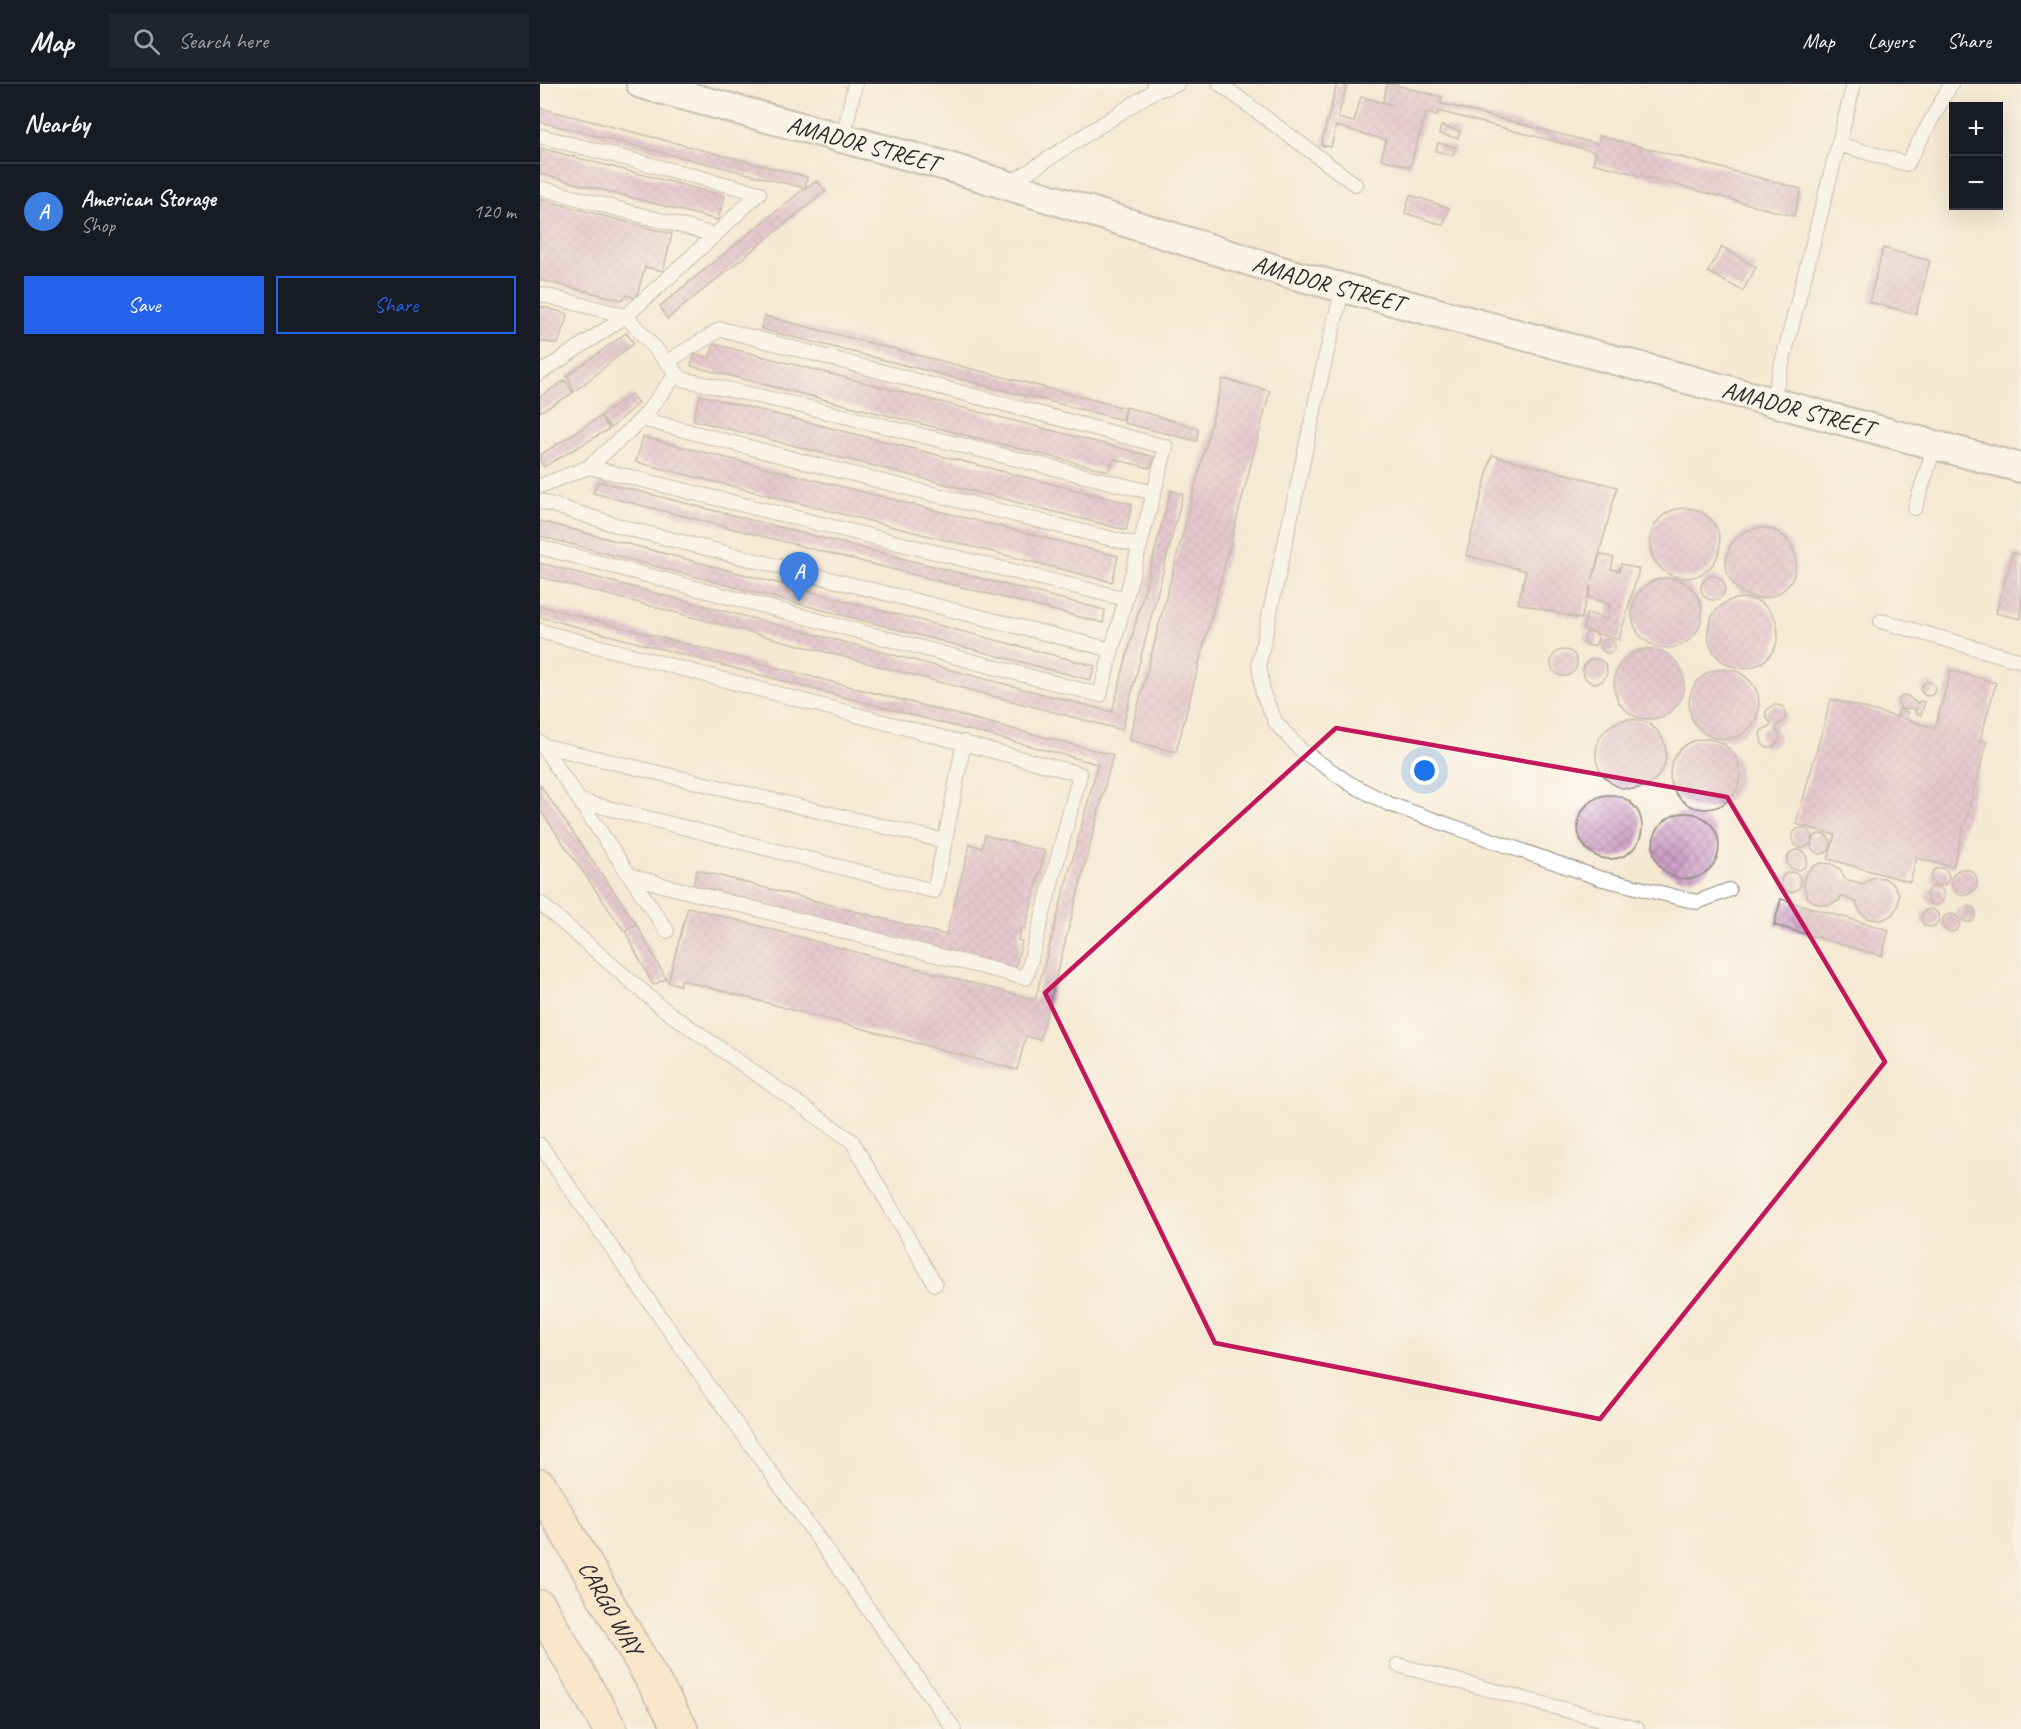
<!DOCTYPE html>
<meta charset="utf-8">
<style>
:root{--surface:#171b24;--page:#20242c;--text:#f1f3f6;--muted:#9ea1a6;--line:#363941;--accent:#2563eb}
body{margin:0;font-family:Caveat,sans-serif;background:var(--page);color:var(--text)}
.controls{position:absolute;right:18px;top:18px;display:grid;overflow:hidden;border-radius:0px;box-shadow:0 6px 24px #0002}
.controls button{width:54px;height:54px;display:grid;place-items:center;padding:0;border:0;border-bottom:2px solid var(--line);background:var(--surface);color:var(--text);font:30px sans-serif}
.you{position:absolute;left:885px;top:687px;width:21px;height:21px;margin:-15px;border:4px solid #fff;border-radius:50%;background:#1a73e8;box-shadow:0 0 0 9px #1a73e833}
.badge{display:grid;place-items:center;width:39px;height:39px;border-radius:50%;background:var(--accent);color:#fff;font-size:20px;font-weight:700}
.pin{position:absolute;translate:-50% -50px;filter:drop-shadow(0 2px 3px #0008)}
.pin::after{content:'';position:absolute;top:32px;width:21px;height:18px;background:inherit;clip-path:polygon(0 0,100% 0,50% 100%)}
.list{margin:0;padding:0;list-style:none}
h2{display:flex;justify-content:space-between;align-items:center;height:78px;margin:0;padding:0 24px;font-size:26px}
h2 small{font-size:20px;font-weight:400;color:var(--muted)}
.list li{display:grid;grid-template-columns:39px 1fr auto;gap:18px;align-items:center;box-sizing:border-box;height:96px;padding:0 24px;border-top:2px solid var(--line)}
.list b{display:block;font-size:22px;white-space:nowrap}
.list p{margin:0;font-size:20px;white-space:nowrap;color:var(--muted)}
.list em{font-size:20px;font-style:normal;color:var(--muted)}
.actions{display:flex;gap:12px;padding:18px 24px}
.actions a{flex:1;padding:14px 0;border:2px solid var(--accent);border-radius:0px;text-align:center;font-size:21px;color:var(--accent)}
.actions .main{background:var(--accent);color:#fff}
.icon{flex:none;width:33px;height:33px;fill:none;stroke:currentColor;stroke-width:2;stroke-linecap:round;stroke-linejoin:round}
.map{position:relative;flex:none;width:1481px;height:1645px;overflow:hidden}
header{display:flex;align-items:center;gap:36px;box-sizing:border-box;height:84px;padding:0 30px;background:var(--surface);border-bottom:2px solid var(--line)}
header strong{font-size:28px}
nav{display:flex;gap:33px;margin-inline-start:auto;font-size:21px}
.search{width:420px;height:54px;background:var(--page);display:flex;align-items:center;gap:15px;box-sizing:border-box;padding:0 21px;border-radius:0px;color:var(--muted);font-size:22px}
main{display:flex}
aside{flex:1;background:var(--surface)}
.map>svg:first-child{display:block}
.building{fill:url(#building-cross-hatch)}
.lines{fill:none;stroke-linecap:round;stroke-linejoin:round}
.lane-casing{stroke:#908a7f;stroke-width:16}
.street-casing{stroke:#908a7f;stroke-width:32}
.secondary-casing{stroke:#908a7f;stroke-width:36}
.lane{stroke:#fff;stroke-width:14}
.street{stroke:#fff;stroke-width:28}
.secondary{stroke:#fce5c4;stroke-width:33}
.marked{fill:none;stroke:#c2185b;stroke-width:4.5;stroke-linejoin:round}
.labels{text-anchor:middle;dominant-baseline:central;stroke-width:6;stroke-linejoin:round;paint-order:stroke}
.street-label{font-size:24px;fill:#2b2b2b;stroke:#fdfcf7}
</style>
<header>
<strong>Map</strong>
<div class="search"><svg class="icon" aria-label="search" viewBox="0 0 24 24"><circle cx="10" cy="10" r="6"/><path d="M15 15l6 6"/></svg>Search here</div>
<nav><a>Map</a><a>Layers</a><a>Share</a></nav>
</header>
<main>
<aside>
<h2>Nearby<small></small></h2>
<ul class="list">
<li><span class="badge" style="background:#3f7fe0">A</span><div><b>American Storage</b><p>Shop</p></div><em>120 m</em></li>
</ul>
<div class="actions"><a class="main">Save</a><a>Share</a></div>
</aside>
<div class="map">
<svg width="1481" height="1645" viewBox="0 0 1481 1645">
<defs>
<pattern id="building-cross-hatch" width="8" height="8" patternUnits="userSpaceOnUse" patternTransform="scale(1.5)"><rect width="8" height="8" fill="#cfa1c8"/><path d="M0 0l8 8M0 8l8-8" fill="none" stroke="#a883a3"/></pattern>
</defs>
<rect width="100%" height="100%" fill="#fdfcf7"/>
<filter id="ink" filterUnits="userSpaceOnUse"><feTurbulence type="fractalNoise" baseFrequency=".0167" numOctaves="2"/><feDisplacementMap in="SourceGraphic" scale="12" xChannelSelector="R" yChannelSelector="G"/><feConvolveMatrix kernelMatrix="1 2 1 2 8 2 1 2 1" color-interpolation-filters="sRGB"/></filter>
<filter id="wash" filterUnits="userSpaceOnUse"><feTurbulence type="fractalNoise" baseFrequency=".008" numOctaves="4" result="noise"/><feDisplacementMap in="SourceGraphic" scale="24" xChannelSelector="R" yChannelSelector="G"/><feGaussianBlur stdDeviation="1.35" result="paint"/><feColorMatrix in="noise" values="0 0 0 0 0 0 0 0 0 0 0 0 0 0 0 0 0 1.4 0 .05"/><feComposite in="paint" operator="in"/></filter>
<g filter="url(#wash)">
<rect width="100%" height="100%" fill="#f5e9d3"/>
<g id="blocks">
<path class="building" d="M797,0H807L798,34L814,38L821,13L853,21L843,18L847,0H852L902,13L900,19L1058,60L1060,52L1261,105L1254,132L1053,79L1056,68L898,27L897,32L886,29L870,83L841,75L846,56L796,42L791,63L781,61Z
M0,24L267,93L265,104L277,97L286,107L127,235L120,222L265,104L0,38Z
M901,42L920,47L918,54L899,50Z
M898,59L916,63L913,71L896,67Z
M0,64L185,112L178,136L0,90Z
M870,111L909,124L903,141L865,129Z
M0,115L132,150L123,187L105,183L96,214L87,211L82,216L0,196Z
M1182,163L1216,183L1203,207L1168,188Z
M1343,164L1390,177L1376,230L1329,218Z
M0,222L28,230L18,260L0,257Z
M225,232L585,324L583,336L221,245Z
M86,249L94,259L34,308L27,292Z
M174,260L615,373L610,384L574,375L568,387L151,282L155,270L169,274Z
M683,295L730,307L636,668L589,656Z
M25,296L33,309L0,328V313Z
M91,310L98,319L71,344L61,332Z
M160,311L592,420L586,446L153,336Z
M586,323L658,344L657,357L584,339Z
M61,332L69,345L4,383L0,376V371Z
M103,353L578,472L572,498L96,378Z
M952,371L1077,403L1052,497L1060,470L1074,474L1071,485L1079,487L1081,480L1099,485L1079,556L1043,545L1047,529L1066,535L1070,520L1049,513L1051,504L1050,503L1041,535L978,519L986,487L926,471Z
M58,397L565,526L563,539L53,409Z
M631,406L643,410L582,646L0,493V479L572,628Z
M1110 459a35 35 0 1 1 70 0a35 35 0 1 1-70 0Z
M0,437L555,582L550,596L0,452Z
M1186 479a35 35 0 1 1 70 0a35 35 0 1 1-70 0Z
M1473,469L1481,471V535L1456,529Z
M1161 504a12 12 0 1 1 24 0a12 12 0 1 1-24 0Z
M1092 529a35 35 0 1 1 70 0a35 35 0 1 1-70 0Z
M1168 549a35 35 0 1 1 70 0a35 35 0 1 1-70 0Z
M0,522L573,671L500,956L486,952L477,986L141,896L140,901L128,898L148,823L495,916L558,680L0,533Z
M1044 555a7 7 0 1 1 14 0a7 7 0 1 1-14 0Z
M1061 562a7 7 0 1 1 14 0a7 7 0 1 1-14 0Z
M1074 600a35 35 0 1 1 70 0a35 35 0 1 1-70 0Z
M1011 579a13 13 0 1 1 26 0a13 13 0 1 1-26 0Z
M1043 587a12 12 0 1 1 24 0a12 12 0 1 1-24 0Z
M1149 620a35 35 0 1 1 70 0a35 35 0 1 1-70 0Z
M1411,586L1456,599L1440,656L1447,658L1413,783L1377,774L1370,798L1288,775L1295,751L1256,740L1291,615L1357,633L1359,626L1368,628L1366,634L1368,636L1395,644Z
M1381 605a7 7 0 1 1 14 0a7 7 0 1 1-14 0Z
M1364,611L1368,612L1373,617L1378,619L1379,617L1385,618L1381,631L1375,629L1376,625L1370,624L1363,626L1360,624L1358,616Z
M1234,620L1244,623L1246,634L1243,638L1237,641L1235,645L1240,651L1239,656L1232,663H1226L1222,660L1220,650L1223,645L1229,643L1231,639L1226,633V627Z
M1056 670a35 35 0 1 1 70 0a35 35 0 1 1-70 0Z
M1130 690a35 35 0 1 1 70 0a35 35 0 1 1-70 0Z
M0,701L96,839L84,847L0,726Z
M1038 743a32 32 0 1 1 64 0a32 32 0 1 1-64 0Z
M1113 762a33 33 0 1 1 66 0a33 33 0 1 1-66 0Z
M1252 754a10 10 0 1 1 20 0a10 10 0 1 1-20 0Z
M1271 760a10 10 0 1 1 20 0a10 10 0 1 1-20 0Z
M445,751L505,767L485,845L481,844L478,856L482,857L475,885L153,801L157,786L406,851L430,760L442,764Z
M1247 776a10 10 0 1 1 20 0a10 10 0 1 1-20 0Z
M1280,779L1292,780L1301,786L1305,795L1323,800L1333,793L1344,794L1354,801L1359,810L1358,822L1352,831L1342,836L1330,835L1321,829L1316,818L1301,812L1299,817L1289,821L1278,820L1268,814L1264,804V793L1271,784Z
M1391 793a9 9 0 1 1 18 0a9 9 0 1 1-18 0Z
M1411 798a13 13 0 1 1 26 0a13 13 0 1 1-26 0Z
M1241 798a10 10 0 1 1 20 0a10 10 0 1 1-20 0Z
M1386 812a9 9 0 1 1 18 0a9 9 0 1 1-18 0Z
M1241,815L1349,846L1342,872L1234,841Z
M1420 830a8 8 0 1 1 16 0a8 8 0 1 1-16 0Z
M1381 834a9 9 0 1 1 18 0a9 9 0 1 1-18 0Z
M1402 839a9 9 0 1 1 18 0a9 9 0 1 1-18 0Z
M97,841L126,895L113,901L85,847Z"/>
</g>
</g>
<g filter="url(#ink)">
<use href="#blocks" fill-opacity="0" stroke="#908a7f" stroke-width="1.5"/>
<g class="lines">
<defs>
<path id="lane" d="M680,0L815,100
M614,7L637,0
M0,52L219,109
M303,54L315,0
M1298,60L1367,80L1411,0
M469,100L614,7V0
M0,104L175,151L219,109
M803,204L786,271L719,579L723,610L736,639L761,666L809,699L849,720L1059,794L1157,818L1189,806
M0,210L86,232L175,151
M0,289L86,232L142,295L271,324L614,409
M1232,318L1314,0
M102,335L273,380L600,462
M49,383L586,515
M0,402L49,383L102,335L137,289
M0,417L86,444L572,566
M1375,424L1395,361
M0,463L560,611L626,363L181,245L127,278
M1341,537L1481,577
M0,547L540,690L486,894L126,802L89,791
M0,658L127,847
M1,661L405,757L394,807L40,717
M405,757L424,658
M0,819L122,924L312,1057L395,1200
M0,1061L161,1291L414,1645
M858,1581L1097,1645"/>
<g id="street">
<path id="s1" d="M101,0L406,82L751,190L1481,384"/>
</g>
<g id="secondary">
<path id="s2" d="M0,1402L141,1645"/>
<path d="M0,1523L70,1645"/>
</g>
</defs>
<use href="#lane" class="lane-casing"/>
<use href="#street" class="street-casing"/>
<use href="#secondary" class="secondary-casing"/>
<use href="#lane" class="lane"/>
<use href="#street" class="street"/>
<use href="#secondary" class="secondary"/>
</g>
</g>
<path d="M0 0H1481V1645H0ZM796,644L1187,713L1345,978L1060,1335L675,1259L505,909Z" fill="#f5e9d3" fill-opacity=".55" fill-rule="evenodd"/>
<path class="marked" d="M796,644L1187,713L1345,978L1060,1335L675,1259L505,909Z"/>
<g class="labels">
<g class="street-label">
<text stroke="none"><textPath href="#s1" startOffset="230">AMADOR STREET</textPath></text>
<text stroke="none"><textPath href="#s1" startOffset="716">AMADOR STREET</textPath></text>
<text stroke="none"><textPath href="#s1" startOffset="1202">AMADOR STREET</textPath></text>
<text stroke="none"><textPath href="#s2" startOffset="141">CARGO WAY</textPath></text>
</g>
</g>
</svg>
<div class="controls">
<button>+</button>
<button>−</button>
</div>
<div class="you"></div>
<div class="pin badge" style="left:259px;top:518px;background:#3f7fe0">A</div>
</div>
</main>
